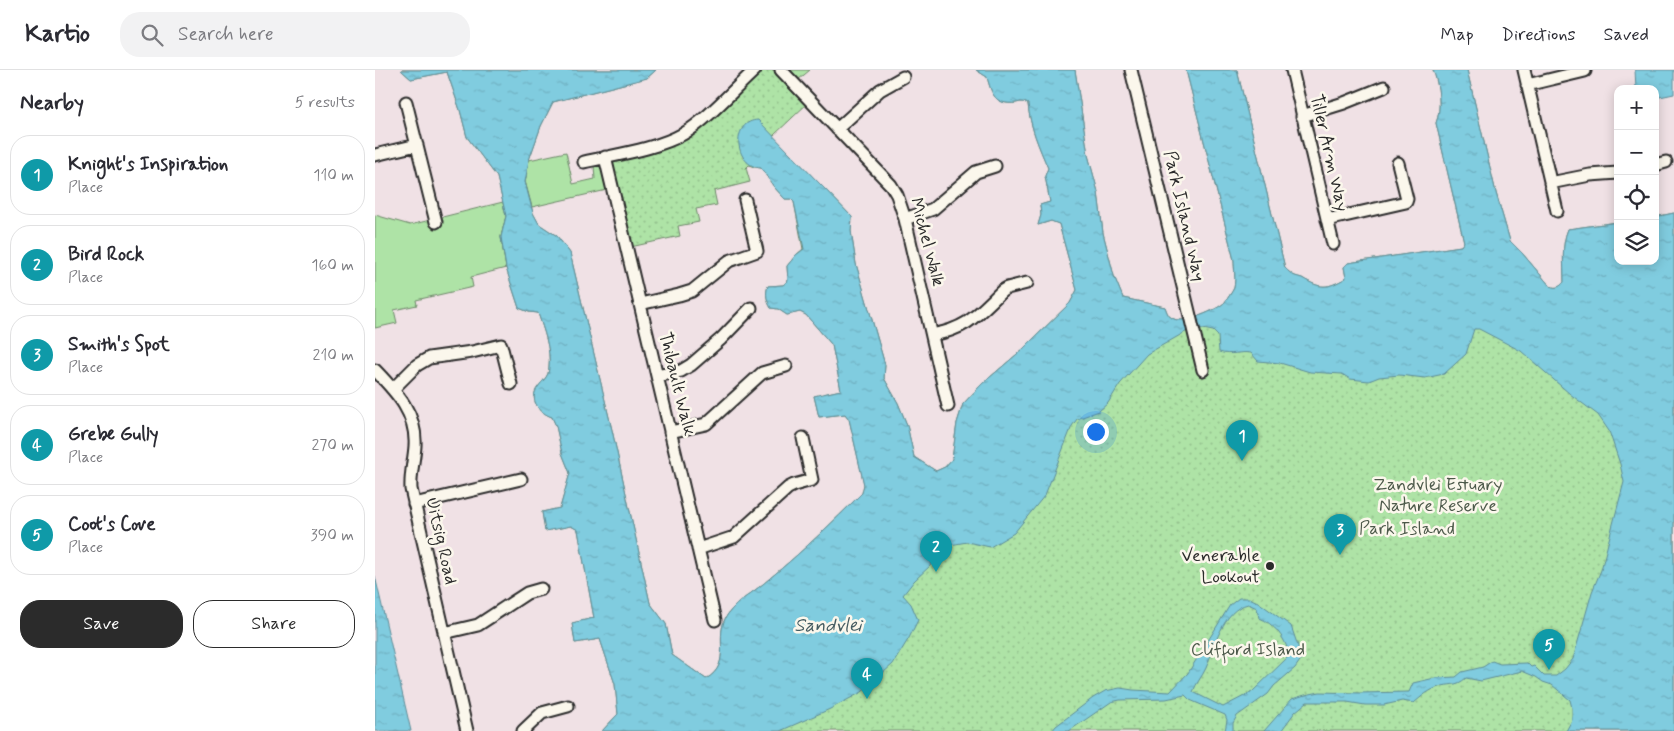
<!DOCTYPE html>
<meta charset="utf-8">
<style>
:root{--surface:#fff;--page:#f2f2f3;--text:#2b2b33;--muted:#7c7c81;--line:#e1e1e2;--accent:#2b2b2b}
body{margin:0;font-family:Mynerve,sans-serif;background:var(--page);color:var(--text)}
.controls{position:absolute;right:15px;top:15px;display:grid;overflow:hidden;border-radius:10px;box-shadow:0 2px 12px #0003}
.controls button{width:45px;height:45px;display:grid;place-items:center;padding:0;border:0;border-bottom:1px solid var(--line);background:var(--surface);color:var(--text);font:25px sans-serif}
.you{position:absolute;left:720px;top:361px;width:18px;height:18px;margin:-12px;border:4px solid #fff;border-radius:50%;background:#1a73e8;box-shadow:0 0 0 8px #1a73e833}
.badge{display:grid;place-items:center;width:32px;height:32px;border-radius:50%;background:var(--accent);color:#fff;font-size:16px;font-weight:700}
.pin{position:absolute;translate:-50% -41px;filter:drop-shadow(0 1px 2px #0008)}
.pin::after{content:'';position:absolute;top:26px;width:18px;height:15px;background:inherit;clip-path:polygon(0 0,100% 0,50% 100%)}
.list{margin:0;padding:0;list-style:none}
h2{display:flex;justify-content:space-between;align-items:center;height:65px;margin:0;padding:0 20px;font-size:21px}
h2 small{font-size:16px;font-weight:400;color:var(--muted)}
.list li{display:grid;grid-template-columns:32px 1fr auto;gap:15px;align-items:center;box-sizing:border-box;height:80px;margin:0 10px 10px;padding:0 10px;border:1px solid var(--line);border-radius:20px}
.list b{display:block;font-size:19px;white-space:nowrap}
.list p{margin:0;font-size:16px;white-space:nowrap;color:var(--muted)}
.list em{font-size:16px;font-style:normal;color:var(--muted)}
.actions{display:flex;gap:10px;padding:15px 20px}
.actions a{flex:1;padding:11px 0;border:1px solid var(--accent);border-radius:20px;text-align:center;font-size:18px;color:var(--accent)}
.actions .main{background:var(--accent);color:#fff}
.icon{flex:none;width:28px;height:28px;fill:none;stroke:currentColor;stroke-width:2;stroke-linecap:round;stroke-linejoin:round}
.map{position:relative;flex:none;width:1299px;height:661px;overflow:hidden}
header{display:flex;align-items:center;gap:30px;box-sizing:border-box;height:70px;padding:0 25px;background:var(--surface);border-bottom:1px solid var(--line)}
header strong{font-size:24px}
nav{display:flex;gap:28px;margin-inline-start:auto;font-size:18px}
.search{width:350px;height:45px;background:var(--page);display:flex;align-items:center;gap:12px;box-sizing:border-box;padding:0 18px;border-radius:20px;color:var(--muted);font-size:19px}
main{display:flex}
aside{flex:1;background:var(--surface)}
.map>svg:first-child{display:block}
.grass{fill:#aee3a6;stroke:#6c8768}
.park{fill:url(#park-dots);stroke:#6c8768}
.water{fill:url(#water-ripples);stroke:#5e8c97;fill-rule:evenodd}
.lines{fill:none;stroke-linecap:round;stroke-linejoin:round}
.minor-casing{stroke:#2b2b2b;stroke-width:15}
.minor{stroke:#fbf7ec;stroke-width:11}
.poi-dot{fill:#2b2b2b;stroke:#fbf7ec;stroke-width:2}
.labels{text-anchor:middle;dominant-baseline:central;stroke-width:5;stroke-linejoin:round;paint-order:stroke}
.street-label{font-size:18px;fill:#2b2b2b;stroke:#fbf7ec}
.park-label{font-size:18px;fill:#4c594a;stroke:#fbf7ec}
.poi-label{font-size:18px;fill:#2b2b2b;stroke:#fbf7ec;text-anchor:end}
.water-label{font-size:19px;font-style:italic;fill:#445b61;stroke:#fbf7ec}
</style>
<header>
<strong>Kartio</strong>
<div class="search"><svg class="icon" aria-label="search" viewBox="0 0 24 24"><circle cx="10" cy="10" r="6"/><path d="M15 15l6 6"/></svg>Search here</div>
<nav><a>Map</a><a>Directions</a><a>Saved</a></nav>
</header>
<main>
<aside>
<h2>Nearby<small>5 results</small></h2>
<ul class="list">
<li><span class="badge" style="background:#0f9aa8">1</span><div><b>Knight's Inspiration</b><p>Place</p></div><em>110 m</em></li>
<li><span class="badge" style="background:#0f9aa8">2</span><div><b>Bird Rock</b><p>Place</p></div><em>160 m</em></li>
<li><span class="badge" style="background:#0f9aa8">3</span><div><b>Smith's Spot</b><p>Place</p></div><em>210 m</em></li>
<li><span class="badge" style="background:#0f9aa8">4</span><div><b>Grebe Gully</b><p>Place</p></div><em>270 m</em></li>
<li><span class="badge" style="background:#0f9aa8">5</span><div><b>Coot's Cove</b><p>Place</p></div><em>390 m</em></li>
</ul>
<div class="actions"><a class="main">Save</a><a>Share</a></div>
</aside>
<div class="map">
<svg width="1299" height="661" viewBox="0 0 1299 661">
<defs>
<pattern id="park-dots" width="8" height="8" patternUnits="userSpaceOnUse" patternTransform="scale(1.25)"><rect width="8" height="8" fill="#aee3a6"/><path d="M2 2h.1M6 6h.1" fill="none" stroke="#96c38f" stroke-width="1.8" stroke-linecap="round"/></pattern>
<pattern id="water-ripples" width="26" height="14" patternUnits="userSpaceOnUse" patternTransform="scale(1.25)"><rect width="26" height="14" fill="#80ccdf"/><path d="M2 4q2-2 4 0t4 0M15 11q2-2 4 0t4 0" fill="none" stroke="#6fafc0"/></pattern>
</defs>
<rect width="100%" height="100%" fill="#f0e1e5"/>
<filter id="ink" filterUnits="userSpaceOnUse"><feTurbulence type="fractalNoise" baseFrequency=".02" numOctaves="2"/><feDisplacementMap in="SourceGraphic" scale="10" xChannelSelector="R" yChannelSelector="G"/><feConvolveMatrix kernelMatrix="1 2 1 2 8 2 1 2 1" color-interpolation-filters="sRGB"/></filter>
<g filter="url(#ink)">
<path class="grass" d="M414,0H435L423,10Z
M191,82L198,114L220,109L219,96L224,95L227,99L232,120L157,137L150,111L154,90Z
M128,132L131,146L126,167L131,198L96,207L98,217L41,230L42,235L19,240L22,253L0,258V145L35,155Z"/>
<path class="park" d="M26,0H281L272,8L178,32L166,56L154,90L150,112L158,143L164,154L182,166L195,183L237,360L275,533L291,554L297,585L331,609C359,593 337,566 353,544C362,531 382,520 394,509C427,482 457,453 487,423L489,414L474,349L470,344L444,347L439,326L466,320L457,275L431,245L425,242L412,245L403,239L396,238C392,231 390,224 393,216L408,215L413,211L412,196L421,185L428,179L419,132L416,129H410L399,117L386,98L379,97L374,95L371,98L375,112L339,121L342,135L321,139L324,152L303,156L305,166L251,178L230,87L297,70L380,0H406L435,31L398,66L477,147L476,161L481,194L510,295L509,308L523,333L532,355L539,387L561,401L570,397L577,389L582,353L588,334L607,314L648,279L695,233L702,220L684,154L676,151L663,155L666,145L665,135L675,132L670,106L673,98C664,77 655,57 653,34C648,31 646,32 641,33C620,35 617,25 612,7L601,0H700L713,85L723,122L728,163L739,206L748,228L790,237C792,242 793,247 799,249C809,254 843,240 850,232C853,228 857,222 859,218C861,209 859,199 859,190L811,0H862L910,198C913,201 917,205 920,206C922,207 925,207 927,208C946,219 952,219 971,208L969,197L973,193L1086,176L1089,172L1061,53C1067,39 1064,14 1058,0H1092L1121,123L1135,171L1147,183L1175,216C1181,219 1185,217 1189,212C1189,194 1186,176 1193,159L1243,152V191H1280V147L1299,143V661H227L243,644L240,614L225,569L200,573L197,553L219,548L203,460L196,456L170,461L167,442L185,438L195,403L187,383L181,356L177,347C165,343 153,330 163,317C168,310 174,307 174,297C176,279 169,261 163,243L154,242L144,238L131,198L126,167L131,146L122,107L92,67L85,40L72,2L36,9Z"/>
<path class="water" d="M26,0H281L272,8L178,32L166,56L154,90L150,112L158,143L164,154L182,166L195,183L237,360L275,533L291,554L297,585L331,609C359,593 337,566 353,544C362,531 382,520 394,509C427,482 457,453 487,423L489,415L474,349L470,344L444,347L439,326L466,320L457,275L431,245L425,242L412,245L403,239L396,238C392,231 390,224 393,216L408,215L413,211L412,196L421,185L429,179L419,132L416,129H410L399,117L386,98C359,96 355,51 383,50L477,147L476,161L481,194L510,295L509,308L523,333L532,355L539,387L561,401L570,397L577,389L582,353L588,334L607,314L648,279L695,233L702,220L684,154L676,151L663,155L666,145L665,135L675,132L670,106L673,98C664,77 655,57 653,34C648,31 646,32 641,33C620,35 617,25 612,7L601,0H700L713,85L723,122L728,163L739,206L748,228L790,237C792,242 793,247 799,249C809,254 843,240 850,232C853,228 857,222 859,218C861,209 859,199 859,190L811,0H862L910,198C913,201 917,205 920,206C922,207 925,207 927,208C946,219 952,219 971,208L969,197L973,193L1086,176L1089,172L1061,53C1067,39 1064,14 1058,0H1092L1121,123L1135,171L1147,183L1175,216C1181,219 1185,217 1189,212C1189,194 1186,176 1193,159L1243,152V191H1280V147L1299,143V661H1191L1197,650V638L1195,630L1177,615L1168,612L1161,607L1147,601L1106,611L1091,608C1081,617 1075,613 1064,617C1054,620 1047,626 1039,633L1027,631L1009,635H990L972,632H932L920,642L906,661H889L917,629L930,625L945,622L984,623L1034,622L1038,613L1060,608L1081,607L1087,602L1108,597L1117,591L1125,594L1152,593L1156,597L1159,596L1169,606H1181L1190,599L1198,589L1217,522L1226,500L1249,412L1245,394L1234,361L1223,345L1195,324L1146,281L1104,259H1099L1091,284L1069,304L1050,308L1024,305L1004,307L994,311L975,309L967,304L935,302L905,293L883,291L876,283C865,281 856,286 844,282L843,266L838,261L823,258L814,260L772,284L745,314L733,333L724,341L702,349L697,356L670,425L639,463L615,477L592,472L564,477L556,495L539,511L528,525L536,534L543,550L534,568L518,594L487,622L455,639L405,661H227L243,644L240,614L225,569L200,573L197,553L219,548L203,460L196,456L170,461L167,442L185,438L195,403L187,383L181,356L177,347C165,343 153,330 163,317C168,310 174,307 174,297C176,279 169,261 163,243L154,242L144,238L131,198L126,167L131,146L122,107L92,67L85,40L72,2L36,9Z
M1260,0H1299V24L1280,28V19H1261Z
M0,506L36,661H0Z
M864,528H874L883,532L916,556L927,588L920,598L899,616L893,624L862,646L858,653V661H850L852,650L850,645L815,630L810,625L791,629L745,630L736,632L694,661H677L681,656L718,628L730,621L745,618L758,620L795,622L813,603L855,535ZM873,534L882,538L884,548C899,553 912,570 914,586L877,622L848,637L818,622C821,613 827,607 831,598C840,577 847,540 873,534Z"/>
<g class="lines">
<defs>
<path id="minor" d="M406,0L516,115L522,125L530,149L573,336
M756,0L828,300
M917,0L958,174
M1149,0L1182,141
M1152,15L1210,1
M31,32L61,152
M927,46L969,33L1009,17
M462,59L505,20L528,7
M0,85L42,75
M230,87L340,550
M209,92C239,85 282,79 308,64C332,50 359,19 380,0
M1280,95L1291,92
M1175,113L1215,105L1243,103
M530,149L558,139L601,102L620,96
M952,150L1031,132L1032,129L1023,93
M265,234L304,225L317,221L354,191L382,181L370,130
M557,265C593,258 601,246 627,221L632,218L652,213
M0,300C21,322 42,343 40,376C39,391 35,404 36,419L92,661
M282,306L306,301L316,295L346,269L376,238
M18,319L42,295L54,288L97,282L126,275L136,314
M295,362L331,354L387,303L411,296
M39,434L146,409
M323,479L359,467L413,418L419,415L437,410L428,368
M69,563L103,555L152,523L166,519
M148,661L167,643L193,636"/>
</defs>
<use href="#minor" class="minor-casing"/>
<use href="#minor" class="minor"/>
</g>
</g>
<circle class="poi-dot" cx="895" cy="496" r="5"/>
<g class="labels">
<g class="street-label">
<text transform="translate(954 83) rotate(77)">Tiller Arm Way</text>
<text transform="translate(809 146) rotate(77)">Park Island Way</text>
<text transform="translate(552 172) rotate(75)">Michel Walk</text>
<text transform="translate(302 314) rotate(76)">Thibault Walk</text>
<text transform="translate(66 471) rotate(77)">Uitsig Road</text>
</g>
<g class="park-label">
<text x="1063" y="415">Zandvlei Estuary<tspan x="1063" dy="21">Nature Reserve</tspan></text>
<text x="1032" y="459">Park Island</text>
<text x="873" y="580">Clifford Island</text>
</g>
<g class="poi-label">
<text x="885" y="486">Venerable<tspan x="885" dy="21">Lookout</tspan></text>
</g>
<g class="water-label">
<text x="453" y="555">Sandvlei</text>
</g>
</g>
</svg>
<div class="controls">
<button>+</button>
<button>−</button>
<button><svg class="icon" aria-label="locate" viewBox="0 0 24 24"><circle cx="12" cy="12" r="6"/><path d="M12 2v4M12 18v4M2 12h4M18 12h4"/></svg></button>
<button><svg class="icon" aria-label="layers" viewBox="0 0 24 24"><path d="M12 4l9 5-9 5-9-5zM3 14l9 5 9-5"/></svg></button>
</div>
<div class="you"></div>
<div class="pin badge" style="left:867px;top:391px;background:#0f9aa8">1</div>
<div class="pin badge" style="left:561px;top:502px;background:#0f9aa8">2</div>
<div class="pin badge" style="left:965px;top:485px;background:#0f9aa8">3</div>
<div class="pin badge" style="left:492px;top:629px;background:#0f9aa8">4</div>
<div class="pin badge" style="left:1174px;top:600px;background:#0f9aa8">5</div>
</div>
</main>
